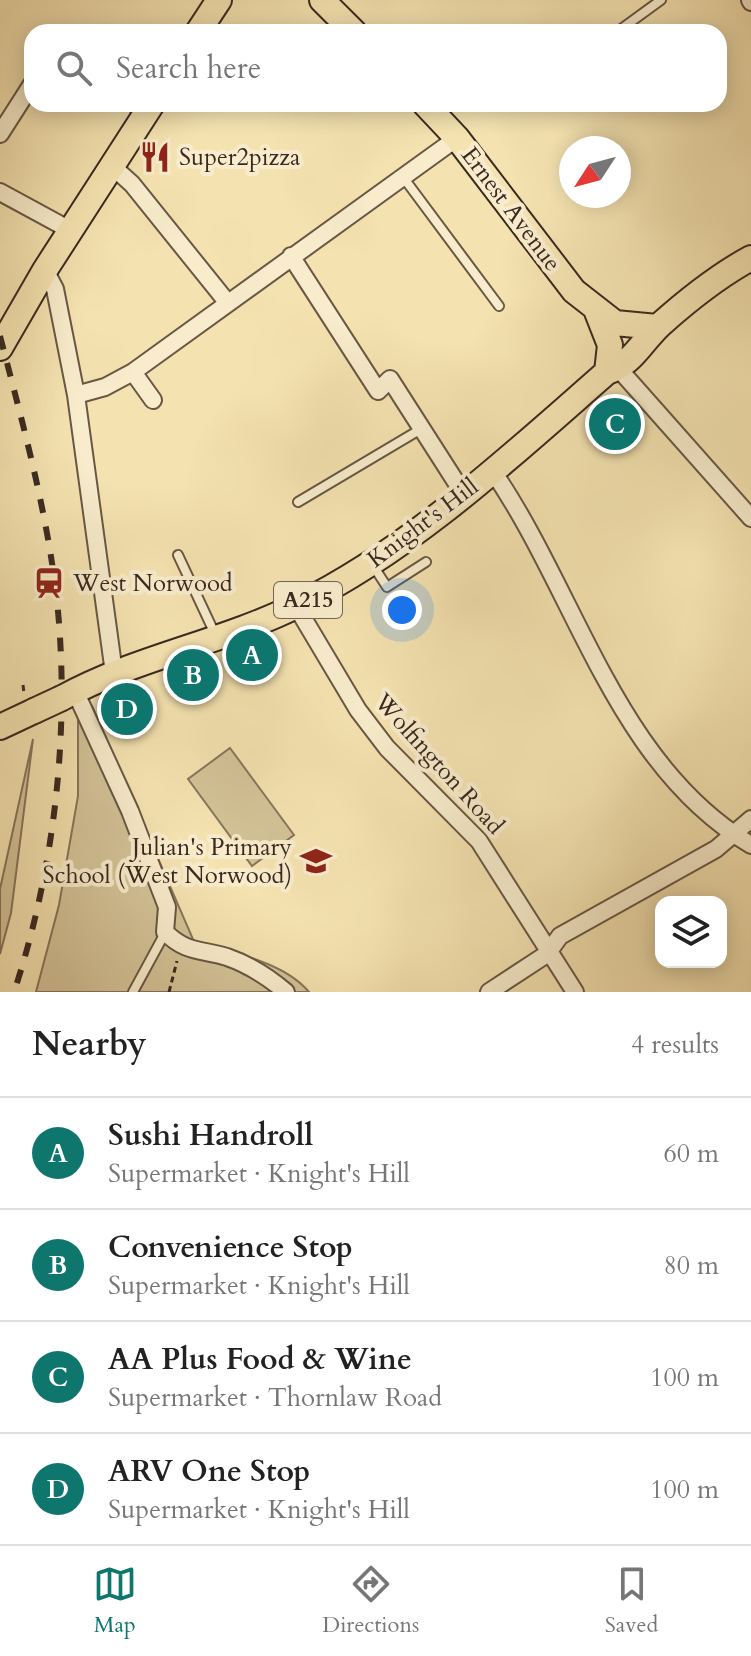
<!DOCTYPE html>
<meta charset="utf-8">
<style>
:root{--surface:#fff;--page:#f2f2f2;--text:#222;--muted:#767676;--line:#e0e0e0;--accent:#0f766e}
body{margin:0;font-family:Cardo,serif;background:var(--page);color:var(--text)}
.controls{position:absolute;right:24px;bottom:24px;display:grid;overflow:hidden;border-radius:16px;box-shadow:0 4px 20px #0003}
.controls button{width:72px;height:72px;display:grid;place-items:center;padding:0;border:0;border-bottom:2px solid var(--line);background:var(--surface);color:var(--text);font:40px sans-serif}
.compass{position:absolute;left:559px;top:136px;width:72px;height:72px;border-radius:50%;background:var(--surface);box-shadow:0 4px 20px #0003;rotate:234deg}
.you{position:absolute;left:402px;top:610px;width:28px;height:28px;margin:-20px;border:6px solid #fff;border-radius:50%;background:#1a73e8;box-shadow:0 0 0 12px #1a73e833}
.badge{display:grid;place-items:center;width:52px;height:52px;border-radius:50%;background:var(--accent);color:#fff;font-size:26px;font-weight:700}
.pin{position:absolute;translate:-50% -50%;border:4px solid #fff;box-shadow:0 2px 8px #0006}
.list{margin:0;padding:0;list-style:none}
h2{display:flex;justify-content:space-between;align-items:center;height:104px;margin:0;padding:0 32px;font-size:34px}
h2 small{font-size:26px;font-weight:400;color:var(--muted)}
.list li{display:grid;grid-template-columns:52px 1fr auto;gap:24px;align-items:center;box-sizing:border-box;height:112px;padding:0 32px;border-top:2px solid var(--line)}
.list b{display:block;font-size:30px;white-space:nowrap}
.list p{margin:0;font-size:26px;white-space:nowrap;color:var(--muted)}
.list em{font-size:26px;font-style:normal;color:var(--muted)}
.icon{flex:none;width:44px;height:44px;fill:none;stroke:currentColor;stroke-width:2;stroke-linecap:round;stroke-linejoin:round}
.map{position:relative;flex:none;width:751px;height:992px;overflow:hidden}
.search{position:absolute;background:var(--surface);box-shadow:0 4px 20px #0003;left:24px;right:24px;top:24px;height:88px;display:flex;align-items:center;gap:20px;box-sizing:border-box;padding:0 28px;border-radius:24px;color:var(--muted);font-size:30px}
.sheet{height:552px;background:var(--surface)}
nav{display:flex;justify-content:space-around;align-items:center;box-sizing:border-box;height:112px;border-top:2px solid var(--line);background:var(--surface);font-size:22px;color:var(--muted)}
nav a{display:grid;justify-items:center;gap:4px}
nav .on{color:var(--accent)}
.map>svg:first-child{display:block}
.green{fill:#d4c398;stroke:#86765c;stroke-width:2}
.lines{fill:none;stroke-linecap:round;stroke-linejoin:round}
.service-casing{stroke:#685744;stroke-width:12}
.minor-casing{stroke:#685744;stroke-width:20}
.primary-casing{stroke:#392920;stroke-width:28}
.path{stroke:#392920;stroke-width:3;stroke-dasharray:6 4;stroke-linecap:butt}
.service{stroke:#f8eccc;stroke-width:8}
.minor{stroke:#f8eccc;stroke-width:16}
.primary{stroke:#f4e2b0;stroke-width:24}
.rail{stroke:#392920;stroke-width:6;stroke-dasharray:14 14;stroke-linecap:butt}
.primary-bridge-casing{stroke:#392920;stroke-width:28;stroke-linecap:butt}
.primary-bridge{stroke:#f4e2b0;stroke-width:24}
.labels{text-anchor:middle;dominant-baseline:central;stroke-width:8;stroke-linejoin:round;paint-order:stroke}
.shield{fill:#f8eccc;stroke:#726454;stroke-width:2}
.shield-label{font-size:22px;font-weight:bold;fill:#392920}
.poi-label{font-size:24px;fill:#392920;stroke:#f8eccc;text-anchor:start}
.street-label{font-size:24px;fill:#392920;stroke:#f8eccc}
</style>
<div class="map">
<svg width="751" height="992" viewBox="0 0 751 992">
<rect width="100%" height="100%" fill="#f4e2b0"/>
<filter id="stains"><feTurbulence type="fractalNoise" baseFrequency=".0025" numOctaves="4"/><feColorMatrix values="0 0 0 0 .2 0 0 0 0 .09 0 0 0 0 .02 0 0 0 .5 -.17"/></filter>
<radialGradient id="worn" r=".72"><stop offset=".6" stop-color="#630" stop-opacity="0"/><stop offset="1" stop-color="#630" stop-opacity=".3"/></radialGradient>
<path class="green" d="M92,706L195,944C232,952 284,962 309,992H36L59,905L78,796V711Z
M33,739L11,913L0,954V889Z
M230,748L294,835L252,866L188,779Z"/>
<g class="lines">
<defs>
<path id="service" d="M617,32L661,0
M128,104L144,115
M403,177L499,306
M298,502L421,429
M178,555L215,634
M372,564L387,587L426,562
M133,992L165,933"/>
<path id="minor" d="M750,0L751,2
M0,134L32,84
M112,166L132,184L227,302
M0,192L70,230
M291,256L378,391L390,379L463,493
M45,270L55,289L76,395L114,673
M618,368L751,518
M133,372L153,400
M76,395L105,387L133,372L457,138
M492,470C578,595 615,764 751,845
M296,606L358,710L387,748L479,841L575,992
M75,691L130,811L167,907L165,932C186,953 200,949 227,957C250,965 267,976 286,992
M489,992L547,954L560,936L716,849L751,819"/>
<path id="primary" d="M322,0L354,32
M198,32L219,0
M425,104L457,138L574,291L615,323L657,327
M597,312L610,345L607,372
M0,348L45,270L152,104
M62,698C136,657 222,643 298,605C413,548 511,456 607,372C633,364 642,341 661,324C689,299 718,276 751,258
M0,727L34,711"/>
</defs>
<use href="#service" class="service-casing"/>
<use href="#minor" class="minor-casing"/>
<use href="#primary" class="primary-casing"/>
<path class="path" d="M23,685L24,693
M169,992L177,961"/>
<use href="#service" class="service"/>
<use href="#minor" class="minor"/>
<use href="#primary" class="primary"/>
<path class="rail" d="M0,336C21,417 44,500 55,584C72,717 56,866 14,992"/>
<defs>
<path id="primary-bridge" d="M34,711L62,698"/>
</defs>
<use href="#primary-bridge" class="primary-bridge-casing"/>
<use href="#primary-bridge" class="primary-bridge"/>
</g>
<defs>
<symbol id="restaurant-bare" viewBox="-9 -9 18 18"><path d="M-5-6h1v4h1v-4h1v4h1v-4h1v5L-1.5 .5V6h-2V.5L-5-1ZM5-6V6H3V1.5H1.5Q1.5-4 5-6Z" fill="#8f2418" stroke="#f8eccc" stroke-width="2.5" paint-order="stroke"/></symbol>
<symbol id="station-bare" viewBox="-9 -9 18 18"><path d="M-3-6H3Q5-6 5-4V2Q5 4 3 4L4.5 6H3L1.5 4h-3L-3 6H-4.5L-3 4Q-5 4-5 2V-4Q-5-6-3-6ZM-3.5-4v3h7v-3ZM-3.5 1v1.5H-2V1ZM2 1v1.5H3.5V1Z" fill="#8f2418" stroke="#f8eccc" stroke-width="2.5" paint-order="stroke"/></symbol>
<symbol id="school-bare" viewBox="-9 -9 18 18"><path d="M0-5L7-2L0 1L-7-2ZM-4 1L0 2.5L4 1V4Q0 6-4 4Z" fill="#8f2418" stroke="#f8eccc" stroke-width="2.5" paint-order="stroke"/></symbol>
</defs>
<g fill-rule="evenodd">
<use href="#restaurant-bare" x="133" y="135" width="44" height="44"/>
<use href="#station-bare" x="27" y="561" width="44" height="44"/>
<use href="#school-bare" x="294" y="839" width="44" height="44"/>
</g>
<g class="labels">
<rect class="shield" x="274" y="582" width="68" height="36" rx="6"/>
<g class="shield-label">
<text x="308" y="600">A215</text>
</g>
<g class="poi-label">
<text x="179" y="157">Super2pizza</text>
<text x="73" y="583">West Norwood</text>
<text x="292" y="847" text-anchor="end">Julian's Primary<tspan x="292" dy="28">School (West Norwood)</tspan></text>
</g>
<g class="street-label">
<text transform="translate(511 209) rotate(53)">Ernest Avenue</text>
<text transform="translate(423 523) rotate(-37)">Knight's Hill</text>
<text transform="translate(439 764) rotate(48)">Wolfington Road</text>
</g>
</g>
<rect width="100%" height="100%" filter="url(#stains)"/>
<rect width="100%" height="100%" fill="url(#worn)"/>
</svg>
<div class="controls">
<button><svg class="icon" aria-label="layers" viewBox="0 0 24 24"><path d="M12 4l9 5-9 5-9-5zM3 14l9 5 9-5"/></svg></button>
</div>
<svg class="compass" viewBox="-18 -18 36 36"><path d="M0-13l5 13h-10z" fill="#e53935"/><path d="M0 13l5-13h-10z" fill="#767676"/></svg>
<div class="you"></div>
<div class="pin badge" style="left:252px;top:655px">A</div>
<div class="pin badge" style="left:193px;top:675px">B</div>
<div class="pin badge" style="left:615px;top:424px">C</div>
<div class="pin badge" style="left:127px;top:709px">D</div>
<div class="search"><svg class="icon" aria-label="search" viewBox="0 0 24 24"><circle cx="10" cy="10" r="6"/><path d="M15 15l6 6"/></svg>Search here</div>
</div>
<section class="sheet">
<h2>Nearby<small>4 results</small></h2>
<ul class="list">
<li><span class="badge">A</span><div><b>Sushi Handroll</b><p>Supermarket · Knight's Hill</p></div><em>60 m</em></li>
<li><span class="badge">B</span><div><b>Convenience Stop</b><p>Supermarket · Knight's Hill</p></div><em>80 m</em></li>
<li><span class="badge">C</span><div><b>AA Plus Food &amp; Wine</b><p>Supermarket · Thornlaw Road</p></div><em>100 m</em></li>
<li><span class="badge">D</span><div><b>ARV One Stop</b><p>Supermarket · Knight's Hill</p></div><em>100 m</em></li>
</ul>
</section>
<nav>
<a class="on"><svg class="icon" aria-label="map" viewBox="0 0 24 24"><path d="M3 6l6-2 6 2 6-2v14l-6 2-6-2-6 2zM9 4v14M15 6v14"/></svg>Map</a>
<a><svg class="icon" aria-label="directions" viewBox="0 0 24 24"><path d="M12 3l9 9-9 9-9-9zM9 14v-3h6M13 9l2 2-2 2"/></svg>Directions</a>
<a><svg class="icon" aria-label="saved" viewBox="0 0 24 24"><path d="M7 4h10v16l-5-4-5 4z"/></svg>Saved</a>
</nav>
